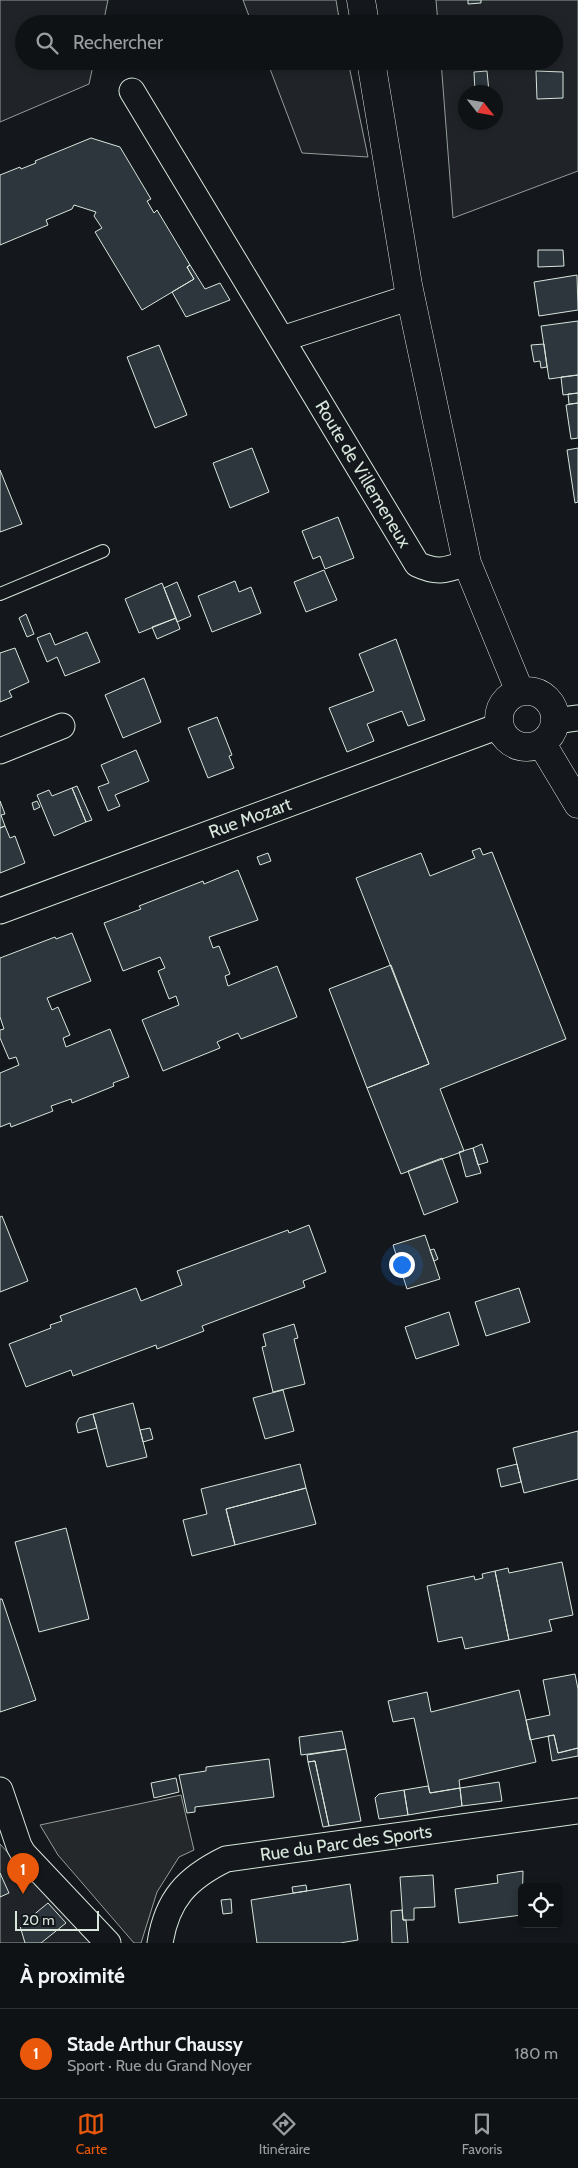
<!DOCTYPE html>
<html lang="fr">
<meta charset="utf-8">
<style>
:root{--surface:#0f1215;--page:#1d2022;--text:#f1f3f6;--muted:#9b9ea0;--line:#2f3234;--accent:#ea580c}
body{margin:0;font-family:Cabin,sans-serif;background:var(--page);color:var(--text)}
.controls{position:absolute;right:15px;bottom:15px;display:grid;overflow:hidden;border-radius:8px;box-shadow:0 2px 8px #0003}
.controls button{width:45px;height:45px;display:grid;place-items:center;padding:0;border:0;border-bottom:1px solid var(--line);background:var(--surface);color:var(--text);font:25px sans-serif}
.compass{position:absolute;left:458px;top:85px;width:45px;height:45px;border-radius:50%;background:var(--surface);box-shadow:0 2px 8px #0003;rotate:121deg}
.scale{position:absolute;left:15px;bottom:12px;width:84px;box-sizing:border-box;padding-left:5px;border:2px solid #d8e6dc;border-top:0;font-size:14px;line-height:18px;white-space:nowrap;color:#d8e6dc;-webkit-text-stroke:4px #14181c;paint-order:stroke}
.you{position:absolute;left:401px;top:1264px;width:18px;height:18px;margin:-12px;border:4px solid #fff;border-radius:50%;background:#1a73e8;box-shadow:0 0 0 8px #1a73e833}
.badge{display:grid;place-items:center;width:32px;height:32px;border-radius:50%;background:var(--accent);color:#fff;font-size:16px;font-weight:700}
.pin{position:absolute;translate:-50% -41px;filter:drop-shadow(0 1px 2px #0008)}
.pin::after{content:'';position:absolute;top:26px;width:18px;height:15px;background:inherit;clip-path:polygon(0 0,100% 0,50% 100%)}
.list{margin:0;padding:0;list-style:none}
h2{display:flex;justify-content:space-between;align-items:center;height:65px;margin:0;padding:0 20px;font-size:21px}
h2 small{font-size:16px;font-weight:400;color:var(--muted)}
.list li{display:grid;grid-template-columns:32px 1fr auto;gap:15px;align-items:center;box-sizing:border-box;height:90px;padding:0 20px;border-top:1px solid var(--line)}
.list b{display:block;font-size:19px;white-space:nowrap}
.list p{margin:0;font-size:16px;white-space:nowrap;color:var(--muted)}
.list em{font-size:16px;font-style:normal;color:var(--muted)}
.icon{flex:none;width:28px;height:28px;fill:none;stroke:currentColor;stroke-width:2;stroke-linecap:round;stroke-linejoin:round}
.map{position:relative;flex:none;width:578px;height:1943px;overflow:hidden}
.search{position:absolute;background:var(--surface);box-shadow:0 2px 8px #0003;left:15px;right:15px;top:15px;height:55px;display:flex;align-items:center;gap:12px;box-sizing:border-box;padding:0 18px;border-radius:28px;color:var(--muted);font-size:19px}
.sheet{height:155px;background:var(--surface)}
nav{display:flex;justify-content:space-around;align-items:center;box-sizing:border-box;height:70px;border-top:1px solid var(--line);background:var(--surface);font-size:14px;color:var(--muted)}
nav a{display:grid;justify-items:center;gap:2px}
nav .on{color:var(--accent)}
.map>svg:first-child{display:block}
.green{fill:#202428;stroke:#939e99;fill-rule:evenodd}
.parking{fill:#24282b;stroke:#939e99}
.building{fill:#2c363c;stroke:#d8e6dc}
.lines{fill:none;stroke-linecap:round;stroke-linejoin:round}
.lane-casing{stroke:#d8e6dc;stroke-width:14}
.street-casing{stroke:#d8e6dc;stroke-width:27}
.secondary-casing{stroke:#d8e6dc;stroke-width:29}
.lane{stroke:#14181c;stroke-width:12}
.street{stroke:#14181c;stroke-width:25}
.secondary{stroke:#14181c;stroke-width:28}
.labels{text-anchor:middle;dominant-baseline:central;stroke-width:4;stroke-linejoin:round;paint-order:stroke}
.street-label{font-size:18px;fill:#d8e6dc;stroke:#14181c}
</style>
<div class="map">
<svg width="578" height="1943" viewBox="0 0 578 1943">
<rect width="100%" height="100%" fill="#14181c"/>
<path class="green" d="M0,0H108L103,24H24V61H94L89,84L0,122Z
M243,0H336L340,24H252Z
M436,0H578V171L453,218L441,61H554V24H438ZM466,92H496V122H466Z
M267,61H348L368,157L302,153Z
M0,1844L91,1943H0Z"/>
<path class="parking" d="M181,1795L194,1850L179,1857L157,1892L141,1943H134L58,1855L40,1825Z"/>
<path class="building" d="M468,0H481V3L468,4Z
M487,71L489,92H475L474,72Z
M536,71L563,72V98L537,99Z
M91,138L120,147L151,199L147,201L154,213L157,210L190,265L187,267L194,279L142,310L95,232L102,228L94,216L96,212L74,205L72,209L46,220L48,225L0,245V175L20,167L21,169L36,163L35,161Z
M538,250H563L564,266L538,267Z
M190,265L205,289L220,283L230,300L186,317L172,292L194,279L187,267Z
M577,275L578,310L539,316L534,282Z
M578,321V375L549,379L541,326Z
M544,344L547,367L541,368L540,361L534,362L531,345Z
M159,345L187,415L155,428L127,357Z
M578,375V393L563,395L561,377Z
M578,393V403L569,404L568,394Z
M578,403V438L571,439L566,405Z
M252,448L269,492L230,508L213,463Z
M578,448V502L575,503L567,450Z
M0,470L22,524L0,532Z
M338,517L354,558L325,569L320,556L313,559L302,531Z
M324,570L337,600L306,612L294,582Z
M235,581L239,592L251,587L261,613L212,632L198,596Z
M177,582L191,616L177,622L164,588Z
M162,583L176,618L139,633L125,599Z
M26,614L34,634L27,637L19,618Z
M176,618L180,629L157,639L152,627Z
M87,632L100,662L65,676L57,657L47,662L37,638L50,633L55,645Z
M396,639L425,720L408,726L402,711L367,724L374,741L347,752L329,708L374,691L359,654Z
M15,648L29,682L9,691L12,697L0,702V653Z
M144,678L161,722L123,738L105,695Z
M217,717L232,755L229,756L234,768L208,778L188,728Z
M136,750L149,781L115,795L120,806L108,811L98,787L109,783L101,765Z
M77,786L92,820L86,822L72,788Z
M72,788L86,822L54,836L37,795L49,790L52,796Z
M0,801L5,814L1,815L5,826L0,828Z
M37,801L40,807L34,810L32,803Z
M5,826L10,838L15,836L25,863L0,873V828Z
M480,848L483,855L492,852L566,1039L440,1089L464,1151L401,1174L367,1088L429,1064L356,878L421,853L430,876L475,858L472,851Z
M268,853L271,861L260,865L257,857Z
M238,870L258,920L209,937L213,948L219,946L230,974L225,976L228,986L277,966L297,1017L241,1039L238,1033L217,1042L220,1048L163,1071L142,1020L179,1005L176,996L169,999L158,971L165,968L160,957L123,971L104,923L141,909L139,906L203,881L204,884Z
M72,933L91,981L47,998L52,1010L58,1007L70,1035L63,1038L66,1047L110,1029L129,1077L113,1083L114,1086L72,1103L71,1099L51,1106L53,1111L11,1127L10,1123L0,1127V1073L19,1065L16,1057L9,1059L0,1038V1030L4,1029L0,1017V958L55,937L56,939Z
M391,965L429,1064L367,1088L329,989Z
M482,1144L488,1162L478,1165L473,1148Z
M473,1148L481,1173L466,1177L459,1152Z
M442,1158L458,1202L424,1215L408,1171Z
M2,1216L28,1281L0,1292V1217Z
M309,1225L326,1272L303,1281L305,1287L202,1326L204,1331L157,1349L156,1345L73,1376L71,1370L26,1387L9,1344L51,1328L50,1325L62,1321L60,1316L136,1288L141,1301L182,1285L177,1271L288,1230L289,1233Z
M425,1235L440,1279L407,1289L393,1245Z
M434,1249L438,1259L434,1261L430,1250Z
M519,1288L530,1322L486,1336L475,1302Z
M449,1312L459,1345L416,1359L405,1327Z
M294,1324L298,1338L294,1339L305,1384L273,1392L262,1347L266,1346L263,1334Z
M283,1390L294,1431L265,1439L253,1398Z
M133,1403L147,1457L107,1467L93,1414Z
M93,1414L97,1428L78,1433L76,1424L79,1418Z
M150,1428L153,1439L143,1442L140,1430Z
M578,1431V1479L524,1493L513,1448Z
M300,1464L306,1488L226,1509L235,1545L192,1556L183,1520L207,1514L201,1489Z
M517,1464L521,1482L501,1487L497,1469Z
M306,1488L316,1524L235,1545L226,1509Z
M66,1528L89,1619L39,1632L15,1542Z
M562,1562L573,1615L549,1620L552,1631L509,1640L495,1571L508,1568L509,1573Z
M495,1571L509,1640L465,1649L462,1637L438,1642L427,1586L474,1576L475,1580L483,1578L482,1574Z
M0,1599H2L36,1700L0,1712Z
M575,1674L578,1689V1748L558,1753L554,1735L530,1740L526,1720L550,1715L543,1680Z
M519,1690L536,1762L459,1780L460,1788L430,1793L414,1718L393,1722L388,1701L427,1692L431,1712Z
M342,1731L346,1749L301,1755L299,1737Z
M554,1735L558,1753L578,1748V1756L552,1761L548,1736Z
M346,1749L361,1821L329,1826L315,1761L308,1762L307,1755Z
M269,1759L274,1797L195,1807V1812L187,1813L179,1775L206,1771V1767Z
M315,1761L329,1826L323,1827L308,1762Z
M176,1778L179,1792L154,1798L151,1783Z
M499,1782L502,1801L462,1806L460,1788Z
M428,1786L430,1793L460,1788L462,1806L408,1815L404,1790Z
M404,1790L408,1815L379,1819L375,1798L379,1794Z
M523,1871L522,1915L459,1923L455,1889L498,1883L497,1875Z
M0,1873L9,1893L0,1897Z
M433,1875L435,1907L414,1908V1920H403L400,1877Z
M350,1884L358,1940L340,1943H257L251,1900Z
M306,1885L307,1891L293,1893L292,1887Z
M231,1899L232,1913L223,1914L221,1900Z
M48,1903L66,1923L41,1943H25L20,1926Z
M402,1910L403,1920H406L408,1943H392L391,1911Z"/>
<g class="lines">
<defs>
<path id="lane" d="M0,594L103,551"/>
<path id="street" d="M132,91L417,564C438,574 446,570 467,563
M282,339L411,297
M555,721L578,718
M0,751L62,726
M0,911L499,726
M0,1790L19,1846L23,1853L108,1943
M160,1943C167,1899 187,1878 226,1859L578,1811"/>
<path id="secondary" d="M361,0L365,24
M371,61L408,285L467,563L520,692
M499 719a28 28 0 1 1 56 0a28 28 0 1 1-56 0Z
M542,744L578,804"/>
</defs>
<use href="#lane" class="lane-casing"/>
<use href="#street" class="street-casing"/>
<use href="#secondary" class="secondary-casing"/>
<use href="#lane" class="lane"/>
<use href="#street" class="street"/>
<use href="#secondary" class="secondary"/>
</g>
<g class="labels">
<g class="street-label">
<text transform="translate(363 474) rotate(59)">Route de Villemeneux</text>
<text transform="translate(250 818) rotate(-20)">Rue Mozart</text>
<text transform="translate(346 1843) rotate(-8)">Rue du Parc des Sports</text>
</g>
</g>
</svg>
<div class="controls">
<button><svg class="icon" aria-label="locate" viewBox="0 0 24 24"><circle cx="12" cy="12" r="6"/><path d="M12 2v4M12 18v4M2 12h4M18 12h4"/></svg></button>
</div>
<svg class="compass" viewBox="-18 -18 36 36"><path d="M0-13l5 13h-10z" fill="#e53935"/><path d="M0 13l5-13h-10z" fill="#9b9ea0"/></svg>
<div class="scale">20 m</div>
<div class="you"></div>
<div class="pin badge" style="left:23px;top:1894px">1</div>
<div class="search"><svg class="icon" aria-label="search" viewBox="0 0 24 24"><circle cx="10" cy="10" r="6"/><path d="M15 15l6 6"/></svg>Rechercher</div>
</div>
<section class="sheet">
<h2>À proximité<small></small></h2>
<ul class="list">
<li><span class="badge">1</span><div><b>Stade Arthur Chaussy</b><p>Sport · Rue du Grand Noyer</p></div><em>180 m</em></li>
</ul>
</section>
<nav>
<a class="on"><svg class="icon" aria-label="map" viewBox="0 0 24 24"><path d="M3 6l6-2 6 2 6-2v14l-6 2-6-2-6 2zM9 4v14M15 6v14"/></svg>Carte</a>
<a><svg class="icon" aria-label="directions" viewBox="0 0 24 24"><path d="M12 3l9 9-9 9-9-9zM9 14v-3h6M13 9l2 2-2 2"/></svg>Itinéraire</a>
<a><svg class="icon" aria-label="saved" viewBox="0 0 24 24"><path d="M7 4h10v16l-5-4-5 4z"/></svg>Favoris</a>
</nav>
